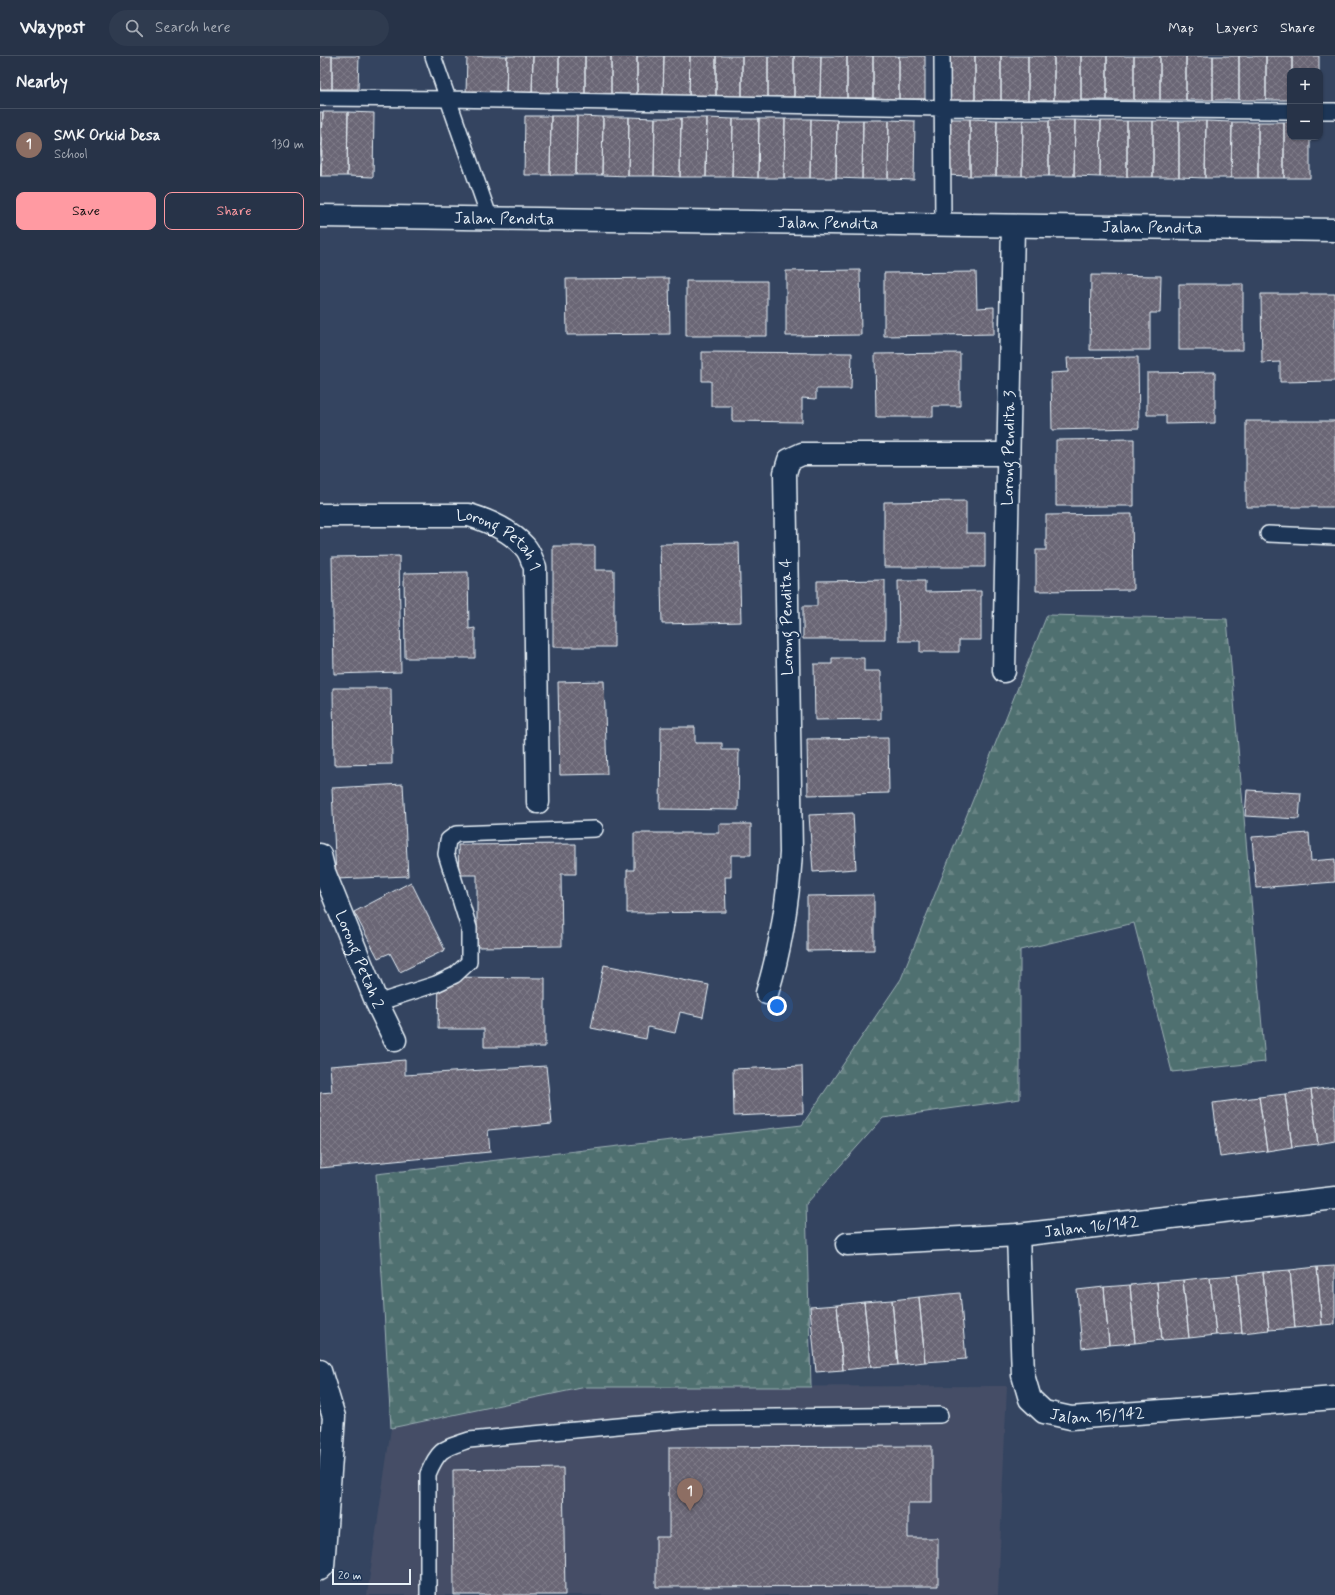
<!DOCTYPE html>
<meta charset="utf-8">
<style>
:root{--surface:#273348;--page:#2f3b4f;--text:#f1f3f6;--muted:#a4aab4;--line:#434e60;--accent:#ff9aa2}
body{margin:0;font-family:Mynerve,sans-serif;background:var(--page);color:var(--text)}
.controls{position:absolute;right:12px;top:12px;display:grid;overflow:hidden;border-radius:8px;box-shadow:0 1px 3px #0004}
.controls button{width:36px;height:36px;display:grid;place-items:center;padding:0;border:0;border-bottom:1px solid var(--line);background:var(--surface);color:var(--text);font:20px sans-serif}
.scale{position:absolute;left:12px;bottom:10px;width:79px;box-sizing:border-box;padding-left:4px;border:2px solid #e8f1f8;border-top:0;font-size:11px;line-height:14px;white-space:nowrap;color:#e8f1f8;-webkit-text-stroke:3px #1d3557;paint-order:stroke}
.you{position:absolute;left:457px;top:950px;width:14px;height:14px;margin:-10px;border:3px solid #fff;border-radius:50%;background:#1a73e8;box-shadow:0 0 0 6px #1a73e833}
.badge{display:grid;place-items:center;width:26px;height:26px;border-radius:50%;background:var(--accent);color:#fff;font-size:13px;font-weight:700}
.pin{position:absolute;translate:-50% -33px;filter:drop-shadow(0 1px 2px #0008)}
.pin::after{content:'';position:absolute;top:21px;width:14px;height:12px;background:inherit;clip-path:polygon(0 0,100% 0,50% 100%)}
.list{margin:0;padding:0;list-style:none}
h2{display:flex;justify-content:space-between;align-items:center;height:52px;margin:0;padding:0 16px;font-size:17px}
h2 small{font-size:13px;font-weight:400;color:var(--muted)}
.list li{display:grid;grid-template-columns:26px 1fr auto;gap:12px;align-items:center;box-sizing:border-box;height:72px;padding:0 16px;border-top:1px solid var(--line)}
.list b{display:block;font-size:15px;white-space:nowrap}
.list p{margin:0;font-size:13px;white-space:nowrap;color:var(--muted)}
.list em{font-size:13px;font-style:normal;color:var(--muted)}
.actions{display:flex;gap:8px;padding:12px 16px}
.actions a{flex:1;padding:9px 0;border:1px solid var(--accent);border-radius:8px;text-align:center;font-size:14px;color:var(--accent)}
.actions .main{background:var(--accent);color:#111}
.icon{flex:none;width:22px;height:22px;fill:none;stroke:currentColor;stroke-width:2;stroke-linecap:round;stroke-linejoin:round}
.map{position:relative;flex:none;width:1015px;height:1539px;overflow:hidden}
header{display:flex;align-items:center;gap:24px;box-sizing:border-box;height:56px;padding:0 20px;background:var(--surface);border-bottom:1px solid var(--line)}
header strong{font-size:19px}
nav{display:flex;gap:22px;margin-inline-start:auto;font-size:14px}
.search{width:280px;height:36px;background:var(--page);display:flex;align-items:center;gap:10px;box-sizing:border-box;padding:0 14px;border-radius:22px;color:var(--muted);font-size:15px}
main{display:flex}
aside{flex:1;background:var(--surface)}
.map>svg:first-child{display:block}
.built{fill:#444e66}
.forest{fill:url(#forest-firs);stroke:#9cb0b4}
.building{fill:url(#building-cross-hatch);stroke:#e8f1f8}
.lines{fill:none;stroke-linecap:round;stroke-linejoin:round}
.lane-casing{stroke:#e8f1f8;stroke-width:18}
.street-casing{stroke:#e8f1f8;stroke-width:25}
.lane{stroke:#1d3557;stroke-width:15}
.street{stroke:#1d3557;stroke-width:22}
.labels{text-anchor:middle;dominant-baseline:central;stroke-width:4;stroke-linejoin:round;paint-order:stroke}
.street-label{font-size:16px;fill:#e8f1f8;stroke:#1d3557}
</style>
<header>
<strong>Waypost</strong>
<div class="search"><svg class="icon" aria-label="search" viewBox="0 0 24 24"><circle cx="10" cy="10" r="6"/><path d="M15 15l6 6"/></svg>Search here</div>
<nav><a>Map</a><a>Layers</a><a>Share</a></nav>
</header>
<main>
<aside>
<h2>Nearby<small></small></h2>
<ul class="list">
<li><span class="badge" style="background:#8d6e63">1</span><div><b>SMK Orkid Desa</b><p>School</p></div><em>130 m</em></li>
</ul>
<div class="actions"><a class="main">Save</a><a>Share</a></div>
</aside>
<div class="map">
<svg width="1015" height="1539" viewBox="0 0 1015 1539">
<defs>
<pattern id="forest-firs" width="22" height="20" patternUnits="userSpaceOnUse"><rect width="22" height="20" fill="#4f6f6f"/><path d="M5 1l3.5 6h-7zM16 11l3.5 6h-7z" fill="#688484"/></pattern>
<pattern id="building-cross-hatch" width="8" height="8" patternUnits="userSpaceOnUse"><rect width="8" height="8" fill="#6a6675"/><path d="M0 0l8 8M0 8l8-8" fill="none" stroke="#7f7c89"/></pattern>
</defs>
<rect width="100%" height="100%" fill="#344460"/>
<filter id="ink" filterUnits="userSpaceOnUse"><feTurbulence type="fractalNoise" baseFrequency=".025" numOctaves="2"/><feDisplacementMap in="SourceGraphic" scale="8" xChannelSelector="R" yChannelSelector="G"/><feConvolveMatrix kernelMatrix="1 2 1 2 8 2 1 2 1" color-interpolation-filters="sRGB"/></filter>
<g filter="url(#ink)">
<path class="built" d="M687,1330L678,1539H47L71,1372L266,1331Z"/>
<path class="forest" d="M727,559L907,563L945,1006L852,1016L814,867L700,894V1043L563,1062L486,1148L491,1331H266L71,1372L56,1118L482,1069L581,923Z"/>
<path class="building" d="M0,0H12V33H0Z
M12,0H39L38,33H12Z
M147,0H187L186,38H146Z
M187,0H213L212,39L186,38Z
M213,0H239V39H212Z
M239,0H265V39H239Z
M265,0H291V40L265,39Z
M291,0H317V40H291Z
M317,0H344L343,40H317Z
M344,0H370L369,40H343Z
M370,0H396V40H369Z
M396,0H422V41L396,40Z
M422,0H448V41H422Z
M448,0H474V41H448Z
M474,0H501L500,42L474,41Z
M501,0H527V42H500Z
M527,0H553V42H527Z
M553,0H579V43L553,42Z
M579,0H605V43H579Z
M629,0H655V45H629Z
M655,0H681V45H655Z
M681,0H708V44L681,45Z
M708,0H734V44H708Z
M734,0H761V44H734Z
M761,0H787V44H761Z
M787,0H814V44H787Z
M814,0H840V44H814Z
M840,0H866V44H840Z
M866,0H893V44H866Z
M893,0H919V44H893Z
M919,0H946V44H919Z
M946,0H972V15H970V44H946Z
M972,0H999V15H972Z
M0,56H3L1,120H0Z
M3,56H28L27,120H1Z
M28,56L54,57L53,121L27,120Z
M205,60H231L230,119H204Z
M231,60H257L256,119H230Z
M257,60L283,61L282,119H256Z
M283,61H309L308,120L282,119Z
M309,61L335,62L334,120H308Z
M335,62H361L360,121L334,120Z
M361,62H387L386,121H360Z
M387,62L413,63L412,121H386Z
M413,63H439L438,122L412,121Z
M439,63H465L464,122H438Z
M465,63H491L490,122H464Z
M491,63L517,64L516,122H490Z
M624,63H650V120L624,119Z
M650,63L677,64L676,120H650Z
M517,64H543L542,123L516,122Z
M543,64H569L568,123H542Z
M569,64L595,65L594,124L568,123Z
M677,64H703L702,120H676Z
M703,64H729V120H702Z
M729,64H755L754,120H729Z
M755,64L781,65L780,121L754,120Z
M781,65H807V121H780Z
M807,65H833V121H807Z
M833,65H859V121H833Z
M859,65H886L885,122L859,121Z
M886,65L912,66L911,122H885Z
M912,66H938V122H911Z
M938,66H964V122H938Z
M964,66H970V81H990V122H964Z
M540,214L541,279L466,280V215Z
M656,216L657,252L674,251V278L564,280V217Z
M771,219L841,220L840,257H830V294H770Z
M349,222L350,278L247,279L246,223Z
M366,225H447V280H366Z
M859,228H923V294H859Z
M941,238H1015V325L960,326V306L942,307Z
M382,296L532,297L531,333H496V343L482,342V366L412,365V350H391V325H382Z
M640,297V350H613V361H556L555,298Z
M818,301L819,372L732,374L731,317L748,316L747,302Z
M895,316V367L846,368V359H827V317Z
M926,365H1015V451H926Z
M814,383V450H736V384Z
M646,445V477H665V511H564V446Z
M812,458L813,534L716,535V494H726V459Z
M419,487L421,566L342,568L340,488Z
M233,490H275V514H294V591H233Z
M79,500L81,616L14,618L12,501Z
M148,516L149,573L155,572V602H85L84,517Z
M565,524V583H483V550H497V525Z
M578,525H605V536L661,535V584H639V596H600V585H579Z
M512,602H544V615H561V663L495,664L494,608H512Z
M284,625L287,718L240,719L238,626Z
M13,632H71L72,708L14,709Z
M341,671H375V687H402V694H419L418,754L340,753Z
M568,682L569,737L488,739L487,683Z
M83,728L88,820L16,823L12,732Z
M927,734L981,737L979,763L925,760Z
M533,757L536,813L493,816L489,759Z
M399,768H431V799H411V821H405L406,856L307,857V814H314V777H399Z
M989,777L991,805L1015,803V826L936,832L932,781Z
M256,788V818H241L242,890L157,891V819H139L138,789Z
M91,826L125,894L80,916L70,897L58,902L34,856Z
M554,839V894L487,895V840Z
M284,909L389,929L383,961L360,956L355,977L328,971L326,983L271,972Z
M119,921L225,922V991H164V973H118Z
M85,1004V1019L226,1010L232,1068L168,1074L170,1096L0,1112V1037L12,1036L10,1010Z
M482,1010L483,1057L414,1060L413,1013Z
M1015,1031V1085L998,1088L991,1034Z
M991,1034L998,1088L972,1091L965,1038Z
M965,1038L972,1091L947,1095L939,1041Z
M939,1041L947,1095L900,1101L893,1047Z
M1015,1210V1268L1002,1269L997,1211Z
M997,1211L1002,1269L975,1272L970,1214Z
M970,1214L975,1272L949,1274L943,1216Z
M943,1216L949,1274L922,1277L917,1219Z
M917,1219L922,1277L896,1279L890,1221Z
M890,1221L896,1279L869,1282L863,1224Z
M863,1224L869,1282L842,1284L837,1226Z
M837,1226L842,1284L815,1287L810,1229Z
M810,1229L815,1287L789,1289L784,1231Z
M784,1231L789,1289L762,1292L757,1234Z
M640,1237L646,1303L605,1306L599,1241Z
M599,1241L605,1306L578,1309L572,1244Z
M572,1244L578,1309L551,1311L544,1246Z
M544,1246L551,1311L523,1314L517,1249Z
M517,1249L523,1314L496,1316L490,1251Z
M612,1390V1447H588V1482H618V1530L336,1531V1481H349V1391Z
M243,1412L245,1539H134L133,1414Z"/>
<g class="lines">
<defs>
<path id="lane" d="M113,0L170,163
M622,0L623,169
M0,42L128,43L622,52L970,55
M1000,55H1015
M948,478L1015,481
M57,947L116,928L135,919L149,906V872L126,798L128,784L136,778L275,773
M108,1539V1418C119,1392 123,1393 149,1384L384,1362L620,1359"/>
<g id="street">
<path id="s1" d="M0,160L1015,174"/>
<path id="s2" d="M0,459H149C169,465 191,475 205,491C210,496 212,505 215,511L218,746"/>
<path id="s3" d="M684,615L693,170"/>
<path id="s4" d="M0,799L4,816L57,947L75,984"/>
<path d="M447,937C461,892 468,844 471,797L465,417L469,404L482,398H688"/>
<path id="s5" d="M698,1179L703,1319L710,1343L724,1356L751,1362L1015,1342"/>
<path id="s6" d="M527,1188L698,1179L1015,1142"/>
<path d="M0,1315L14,1361L3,1510L0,1513"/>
</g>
</defs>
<use href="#lane" class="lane-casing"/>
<use href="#street" class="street-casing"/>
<use href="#lane" class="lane"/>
<use href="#street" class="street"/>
</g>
</g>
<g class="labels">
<g class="street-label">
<text stroke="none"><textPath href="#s1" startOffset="184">Jalan Pendita</textPath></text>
<text stroke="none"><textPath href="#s1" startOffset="508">Jalan Pendita</textPath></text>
<text stroke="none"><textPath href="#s1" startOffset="832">Jalan Pendita</textPath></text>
<text stroke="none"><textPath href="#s3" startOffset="223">Lorong Pendita 3</textPath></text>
<text stroke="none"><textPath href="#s2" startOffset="188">Lorong Petah 1</textPath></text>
<text transform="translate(467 561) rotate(-91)">Lorong Pendita 4</text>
<text stroke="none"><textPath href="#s4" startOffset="112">Lorong Petah 2</textPath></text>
<text stroke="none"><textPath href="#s6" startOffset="245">Jalan 16/142</textPath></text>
<text stroke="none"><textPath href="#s5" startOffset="238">Jalan 15/142</textPath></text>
</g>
</g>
</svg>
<div class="controls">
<button>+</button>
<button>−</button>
</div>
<div class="scale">20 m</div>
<div class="you"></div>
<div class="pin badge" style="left:370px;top:1455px;background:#8d6e63">1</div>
</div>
</main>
